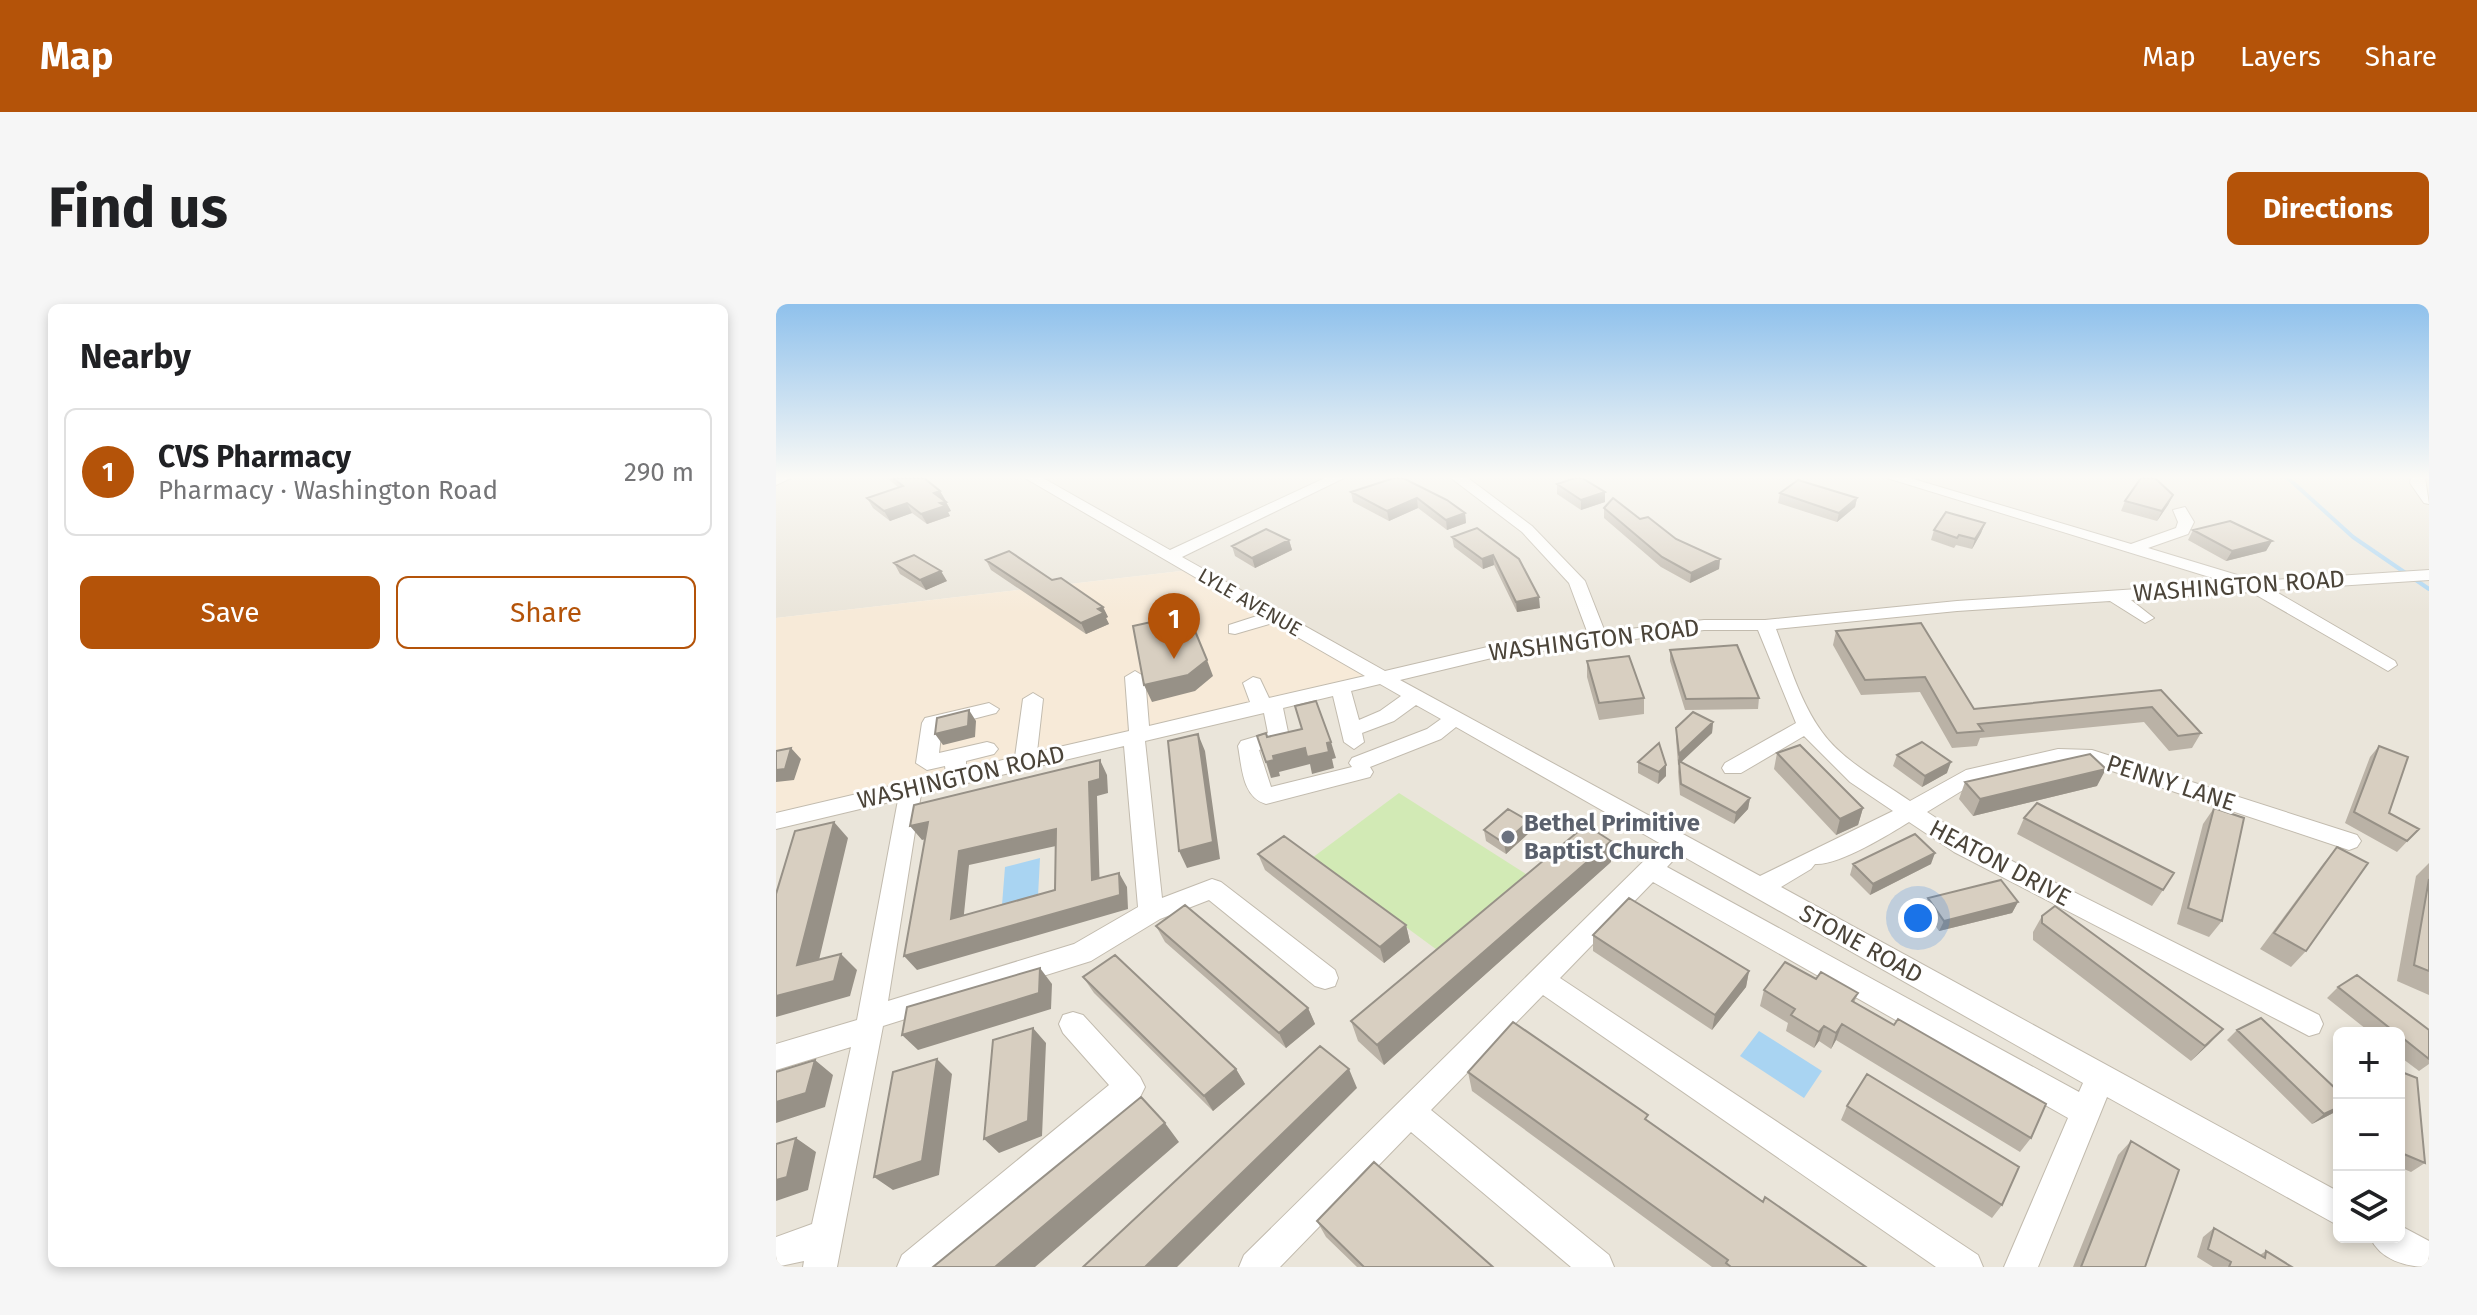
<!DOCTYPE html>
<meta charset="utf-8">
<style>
:root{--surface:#fff;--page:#f6f6f6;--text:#202124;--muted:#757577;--line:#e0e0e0;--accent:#b45309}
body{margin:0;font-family:"Fira Sans",sans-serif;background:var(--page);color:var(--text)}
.controls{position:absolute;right:24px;bottom:24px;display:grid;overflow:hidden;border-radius:12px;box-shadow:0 4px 12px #0003}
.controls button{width:72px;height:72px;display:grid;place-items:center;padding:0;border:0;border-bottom:2px solid var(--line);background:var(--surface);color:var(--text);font:40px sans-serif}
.you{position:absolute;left:1142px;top:614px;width:28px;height:28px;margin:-20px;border:6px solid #fff;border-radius:50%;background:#1a73e8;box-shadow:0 0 0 12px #1a73e833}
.badge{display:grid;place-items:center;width:52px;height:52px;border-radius:50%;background:var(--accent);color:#fff;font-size:26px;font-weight:700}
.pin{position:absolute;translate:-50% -66px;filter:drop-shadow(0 2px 4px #0008)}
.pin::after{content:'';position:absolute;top:42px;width:28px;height:24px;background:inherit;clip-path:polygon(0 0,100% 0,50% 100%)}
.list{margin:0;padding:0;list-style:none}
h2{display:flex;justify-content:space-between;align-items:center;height:104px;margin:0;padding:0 32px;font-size:34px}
h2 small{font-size:26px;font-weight:400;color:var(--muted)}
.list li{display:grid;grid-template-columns:52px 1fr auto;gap:24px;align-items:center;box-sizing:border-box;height:128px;margin:0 16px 16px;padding:0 16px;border:2px solid var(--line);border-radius:12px}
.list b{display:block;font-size:30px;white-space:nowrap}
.list p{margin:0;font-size:26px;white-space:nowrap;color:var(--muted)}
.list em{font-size:26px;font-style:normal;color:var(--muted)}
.actions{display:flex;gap:16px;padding:24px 32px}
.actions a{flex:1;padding:18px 0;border:2px solid var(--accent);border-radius:12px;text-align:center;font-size:28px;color:var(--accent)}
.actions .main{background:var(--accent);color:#fff}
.icon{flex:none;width:44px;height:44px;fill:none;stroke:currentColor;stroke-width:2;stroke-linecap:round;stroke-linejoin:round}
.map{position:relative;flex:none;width:1653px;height:963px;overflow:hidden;border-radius:12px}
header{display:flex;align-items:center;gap:48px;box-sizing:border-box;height:112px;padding:0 40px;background:var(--accent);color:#fff}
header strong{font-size:38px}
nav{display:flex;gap:44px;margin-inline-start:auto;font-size:28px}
.intro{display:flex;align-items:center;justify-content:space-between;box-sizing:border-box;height:192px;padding:0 48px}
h1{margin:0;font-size:56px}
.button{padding:20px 36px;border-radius:12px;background:var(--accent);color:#fff;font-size:28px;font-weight:700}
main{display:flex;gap:48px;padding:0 48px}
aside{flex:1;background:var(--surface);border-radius:12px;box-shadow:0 4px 12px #0003}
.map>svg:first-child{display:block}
.residential{fill:#eae5da;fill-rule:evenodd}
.commercial{fill:#f7ead8}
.green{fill:#d2eab5}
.water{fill:#a9d4f2}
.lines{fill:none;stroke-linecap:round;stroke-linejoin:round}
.stream{stroke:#a9d4f2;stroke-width:4}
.minor-casing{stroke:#c2bbae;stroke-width:2}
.minor{fill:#fff;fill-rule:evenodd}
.wall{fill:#bab2a6}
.shaded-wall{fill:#979187}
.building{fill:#d8cfc1;stroke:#979187;stroke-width:2;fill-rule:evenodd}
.worship-dot{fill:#6b7280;stroke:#fff;stroke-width:3}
.labels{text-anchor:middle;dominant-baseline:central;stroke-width:6;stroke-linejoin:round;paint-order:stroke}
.far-street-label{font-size:20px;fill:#4b4439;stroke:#fff}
.street-label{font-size:24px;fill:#4b4439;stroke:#fff}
.worship-label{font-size:24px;font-weight:bold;fill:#5b616d;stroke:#fff;text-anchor:start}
</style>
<header>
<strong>Map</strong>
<nav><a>Map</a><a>Layers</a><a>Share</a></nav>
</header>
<div class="intro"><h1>Find us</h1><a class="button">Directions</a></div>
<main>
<aside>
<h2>Nearby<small></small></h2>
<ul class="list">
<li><span class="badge">1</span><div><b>CVS Pharmacy</b><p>Pharmacy · Washington Road</p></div><em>290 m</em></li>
</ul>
<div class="actions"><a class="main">Save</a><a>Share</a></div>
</aside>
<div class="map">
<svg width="1653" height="963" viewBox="0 0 1653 963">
<rect width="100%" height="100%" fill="#f6f3ec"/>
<path class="residential" d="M0,174H1653V963H0V515L422,265L0,314ZM1563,729H1623V933H1563Z"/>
<path class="commercial" d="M422,265L607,374L0,515V314Z"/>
<path class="green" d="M623,489L758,575L672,654L536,554Z"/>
<path class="water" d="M264,554L262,592L226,601L229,563Z
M983,727L1046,767L1028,794L964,752Z"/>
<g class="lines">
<path class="stream" d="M1512,174L1577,233L1653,285"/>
<defs>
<path id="minor" d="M0,174H15L0,181Z
M249,174H267L394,246L549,174H568L406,253L609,367L720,341L812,330L793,279L746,228L675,174H692L756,222L809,277L829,328L928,316H989L1181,297L1453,279L1111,174H1134L1355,240L1400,224L1402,218L1397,206L1409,203L1418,218L1412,230L1372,244L1481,277L1653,266V276L1497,286L1619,357L1621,361L1612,367L1475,288L1355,296L1378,314L1369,319L1334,297L1181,307L1000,325C1013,359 1024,398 1046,428C1067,457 1105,477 1134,497L1190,466L1282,445L1316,446L1581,531L1585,537L1581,543L1573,546L1315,460L1282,459L1197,480L1151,508L1194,536L1543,711L1547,720L1543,729L1533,732L1178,548L1133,518C1112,531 1062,562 1039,560L1035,565L1005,583L1563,888V922L1331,793L1262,963H1228L1292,814L877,578L784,674L1202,951L1207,963H1160L767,691L655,806L833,951L838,963H795L635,828L504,963H463L468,951L885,540L680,423L665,435L594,463L597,468L594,473L490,500C466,493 466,463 462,442L465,437L492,429L488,409L369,437L386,594L436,575L445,578L559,666L562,674L559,682L549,685L539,682L433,596L384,615L315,657L107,722L61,963H27L28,957L0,963V933L36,920L75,743L0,766V740L81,716L122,496L0,525V509L170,469L169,462L151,466L140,459L146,419L149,414L213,399L223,405L220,409L166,423L163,449L211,438L218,440L222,445L218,450L190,457V465L239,453L247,395L257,389L267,395L261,448L353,427L349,373L359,367L369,373L373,422L474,398L467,379L477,373L484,375L493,394L589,372L497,319L459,330L453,329V321L484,311ZM928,326H982L1020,419L949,459L946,464L949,469H965L1028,432L1074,478L1117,507L984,572L624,376L720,353ZM604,380L625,392L604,407L583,416L575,387ZM557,392L568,438L578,445L588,438L586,429L618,417L640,401L665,415L651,425L576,454L573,459L576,463L495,483L483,446L510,438L513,433L507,404ZM348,442L362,603L298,640L112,697L145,490ZM903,550L1307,779L1303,788L891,563Z
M1635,174H1649L1653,200L1648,199L1634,179Z
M297,708L307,711L364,773L369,783L364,793L164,963H121L126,951L333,781L287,729L283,720L287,711Z
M1623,921L1653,937V963C1630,963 1604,956 1594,933H1623Z"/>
</defs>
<use href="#minor" class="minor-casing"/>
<use href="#minor" class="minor"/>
</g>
<path class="wall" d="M111,174H148L164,187L175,207L172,208L174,212L151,220L136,209L114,217L97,204L91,194L123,184Z
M618,174L689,209L690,219L671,226L642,204L613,217L577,198L575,188Z
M781,180L829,198L805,206L781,190Z
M1004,189L1081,194L1079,203L1061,218L1002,199Z
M1397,191L1392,201L1381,217L1345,207L1349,197Z
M828,204L864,215L900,235L944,255L943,265L914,279L885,263L828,214Z
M1209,219L1205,229L1196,245L1180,241L1178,244L1155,236L1158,226Z
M701,224L764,304L741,308L718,261L707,265L678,243L676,233Z
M1417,226L1496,237L1490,247L1450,257L1412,236Z
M513,236L516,246L479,264L459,252L456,242Z
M210,256L276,276L327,303L332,313L330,314L333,320L310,330L215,266Z
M118,259L171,277L150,286L124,270Z
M1145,319L1198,405L1385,386L1425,429L1416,444L1393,447L1368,418L1204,434L1201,442L1176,444L1144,388L1085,391L1057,341L1060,327Z
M894,346L983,394L982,405L909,406L894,357Z
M811,357L868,394V410L823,416L811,373Z
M937,418L936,429L905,458L974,494L972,505L958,520L904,491L902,468L903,460L902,461L900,435V424Z
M1603,442L1613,509L1643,525L1621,548L1569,519L1594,453Z
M1001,449L1087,504L1082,521L1060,531L998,465Z
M1121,451L1171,469L1146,483L1117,462Z
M862,458L890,461V472L882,480L862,469Z
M1189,478L1321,482L1197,512L1183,495Z
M1438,504L1446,617L1433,633L1401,620L1427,520Z
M1248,514L1387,586L1376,602L1241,530Z
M753,517L754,528L730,550L710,537L708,526Z
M1561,543L1530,647L1515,663L1484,645L1547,560Z
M482,550L630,621L634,638L608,659L489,566Z
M835,558L608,761L582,737L575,717Z
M1653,559V691L1621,677L1640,572Z
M1077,560H1155L1094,591L1074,571Z
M1152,594L1242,598L1236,609L1163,627L1148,605Z
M1266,612L1447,725L1415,757L1257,636V628Z
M380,622L532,704L539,720L510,744L389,638Z
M817,631L973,667L970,683L936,726L817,647Z
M307,673L460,765L469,780L437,807L318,689Z
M1040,675L1082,689L1078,699L1255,834L1244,848L1060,736L1055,745L1043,737L1038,744L1010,727L1012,719L984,702L988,686Z
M1562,683L1653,726V760L1643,767L1623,752V729H1595L1551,694Z
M1461,726L1561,807L1536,820L1451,736Z
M1623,767L1649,859L1635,868L1623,863Z
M692,768L872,817L987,898L1090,963H936L696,787Z
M1071,802L1226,901L1216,914L1065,816Z
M1355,837L1369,963H1297L1342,851Z
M541,917L717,963H581L550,933Z
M1438,924L1484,951L1490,947L1516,963H1437L1421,953L1427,933Z"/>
<path class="shaded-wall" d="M164,187L170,197L158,189Z
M829,188V198L805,206V196Z
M1397,191L1392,201L1381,217L1386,207Z
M641,194L642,204L613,217L611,207Z
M1081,194L1079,203L1061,218L1063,209Z
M170,198L175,207L172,208L174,212L151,220L145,210Z
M131,199L136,209L114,217L108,207Z
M689,209L690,219L671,226L670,216Z
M1209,219L1205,229L1196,245L1199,235Z
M513,236L516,246L479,264L476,254Z
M1496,237L1490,247L1450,257L1456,247Z
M717,251L718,261L707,265L706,255Z
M944,255L943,265L914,279L915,269Z
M165,267L171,277L150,286L144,276Z
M763,293L764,304L741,308L740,298Z
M327,303L332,313L330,314L333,320L310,330L305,319L322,305Z
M431,356L437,372L419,387L376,398L368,381Z
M193,406L200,417L199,433L167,441L159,430Z
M937,418L936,429L902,461L903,450Z
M422,430L429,447L444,555L411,564L403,547Z
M555,438L560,454L556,455L558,464L536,470L534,460L503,468L504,472L495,474L490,458L497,452Z
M15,444L25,455L18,476L0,478V466Z
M324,456L331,471L332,489L321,492L324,590L316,576L313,478Z
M1175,458L1171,469L1146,483L1149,472Z
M890,461V472L882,480L883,468Z
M1330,465L1321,482L1197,512L1204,495Z
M974,494L972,505L958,520L960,509Z
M1087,504L1082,521L1060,531L1064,515Z
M753,517L754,528L730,550L728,539Z
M58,518L72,534L38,677L21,661Z
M152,518L162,532L146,536L134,522Z
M280,525L289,540L193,561L186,629L175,615L183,547Z
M835,537V558L608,761L601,741Z
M1159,549L1155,560L1094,591L1097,580Z
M343,569L351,583L352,605L141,666L128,652Z
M1242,598L1236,609L1163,627L1168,617Z
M630,621L634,638L608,659L604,643Z
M65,650L81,666L74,692L0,713V692Z
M264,664L276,680L275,705L142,746L126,731Z
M973,667L970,683L936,726L939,711Z
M532,704L539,720L510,744L503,729Z
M1066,720L1060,736L1055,745L1060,729Z
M1048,722L1043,737L1038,744L1043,728Z
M257,724L270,739L266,832L223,849L208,835Z
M1447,725L1433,740L1415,757L1429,742Z
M161,755L176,770L163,871L117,886L98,873Z
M39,756L57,771L49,803L0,819V798Z
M460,765L469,780L437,807L428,792Z
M573,765L581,784L401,963H369Z
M1563,803V806L1561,807L1536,820L1548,810Z
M389,819L403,838L259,963H219Z
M20,834L40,848L32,886L0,897V876Z"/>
<path class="building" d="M117,174H148L164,187L158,189L170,198L164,199L169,202L145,210L131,199L108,207L91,194L127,182Z
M618,174H627L671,196L689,209L670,216L641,194L611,207L575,188Z
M799,174H806L829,188L805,196L781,180Z
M1365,174H1379L1397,191L1386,207L1349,197Z
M1022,176L1081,194L1063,209L1004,189Z
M837,194L864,215L872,213L900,235L944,255L915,269L886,253L828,204Z
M1170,208L1209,219L1199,235L1183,231L1181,234L1158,226Z
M1454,217L1496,237L1456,247L1417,226Z
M701,224L743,255L763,293L740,298L717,251L706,255L676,233Z
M490,225L513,236L476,254L456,242Z
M233,247L276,276L285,274L327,303L322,305L328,309L305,319L210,256Z
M138,251L165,267L144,276L118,259Z
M412,310L431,356L412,371L368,381L357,322Z
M1145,319L1198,405L1385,386L1425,429L1402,432L1376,403L1202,420L1207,427L1181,429L1149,373L1089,376L1060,327Z
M961,341L983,394L910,395L894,346Z
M853,352L868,394L823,399L811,357Z
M540,397L555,438L551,439L553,448L531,453L529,444L497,452L498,456L490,458L481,432L490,429L491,433L526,425L519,402Z
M193,406L192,422L159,430L161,414Z
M917,408L937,418L903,450L900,424Z
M422,430L437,538L403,547L392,437Z
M1146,438L1175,458L1149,472L1121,451Z
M883,439L890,461L883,468L862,458Z
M1024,441L1087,504L1064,515L1001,449Z
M1603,442L1632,453L1613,509L1643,525L1631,537L1578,508Z
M15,444L9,465L0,466V447Z
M1314,450L1330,465L1204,495L1189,478Z
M324,456V475L313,478L316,576L343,569L344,591L128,652L152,518L134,522L138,501ZM280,525L279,586L175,615L183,547Z
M903,457L974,494L960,509L905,480Z
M1261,499L1398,569L1387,586L1248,514Z
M1438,504L1468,514L1446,617L1412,604Z
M732,505L753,517L728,539L708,526Z
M58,518L21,661L65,650L58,677L0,692V590L19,527Z
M810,521L835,537L601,741L575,717Z
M1139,530L1159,549L1097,580L1077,560Z
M508,532L630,621L604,643L482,550Z
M1561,543L1592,559L1530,647L1498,629Z
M1653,575V667L1638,661Z
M1225,576L1242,598L1168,617L1152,594Z
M853,594L973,667L939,711L817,631Z
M409,601L532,704L503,729L380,622Z
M1279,602L1447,725L1429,742L1266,619V612Z
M339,651L460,765L428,792L307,673Z
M1009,658L1040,675L1045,668L1082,689L1076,697L1118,721L1122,715L1270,800L1255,834L1066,720L1060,729L1048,722L1043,728L1015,711L1019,705L988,686Z
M264,664L263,689L126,731L131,703Z
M1581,671L1653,726V755L1623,731V729H1620L1562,683Z
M1485,714L1563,788V803L1548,810L1461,726Z
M737,718L872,811L869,815L987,898L989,893L1090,963H955L950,959L952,956L692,768Z
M257,724L252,817L208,835L217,736Z
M544,742L573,765L369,963H307Z
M161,755L146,857L98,873L117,768Z
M39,756L30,789L0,798V768Z
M1623,767L1641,774L1649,859L1623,848Z
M1091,770L1243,863L1226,901L1071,802Z
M365,793L389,819L219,963H157Z
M20,834L11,873L0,876V840Z
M1355,837L1403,866L1369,963H1305Z
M598,858L717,963H588L541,917Z
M1438,924L1489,954L1490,947L1516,963H1453L1455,958L1432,945Z"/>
<linearGradient id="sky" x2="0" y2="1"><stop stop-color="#8fc1ec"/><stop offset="0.56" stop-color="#fbfaf6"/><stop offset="1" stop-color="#fbfaf6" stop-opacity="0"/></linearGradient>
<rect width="1653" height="309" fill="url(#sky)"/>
<circle class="worship-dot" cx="732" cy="533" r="8"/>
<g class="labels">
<g class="far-street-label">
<text transform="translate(474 298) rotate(30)">LYLE AVENUE</text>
</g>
<g class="street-label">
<text transform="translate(1463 282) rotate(-4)">WASHINGTON ROAD</text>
<text transform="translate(818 336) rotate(-7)">WASHINGTON ROAD</text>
<text transform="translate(185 473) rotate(-13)">WASHINGTON ROAD</text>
<text transform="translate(1395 479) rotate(18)">PENNY LANE</text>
<text transform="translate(1224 559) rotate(28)">HEATON DRIVE</text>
<text transform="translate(1085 640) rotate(29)">STONE ROAD</text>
</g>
<g class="worship-label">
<text x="748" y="519">Bethel Primitive<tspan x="748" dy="28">Baptist Church</tspan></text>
</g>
</g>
</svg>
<div class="controls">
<button>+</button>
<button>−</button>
<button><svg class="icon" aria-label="layers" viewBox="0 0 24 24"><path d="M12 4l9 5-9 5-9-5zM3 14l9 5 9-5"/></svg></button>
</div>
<div class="you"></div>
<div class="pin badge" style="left:398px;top:355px">1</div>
</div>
</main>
